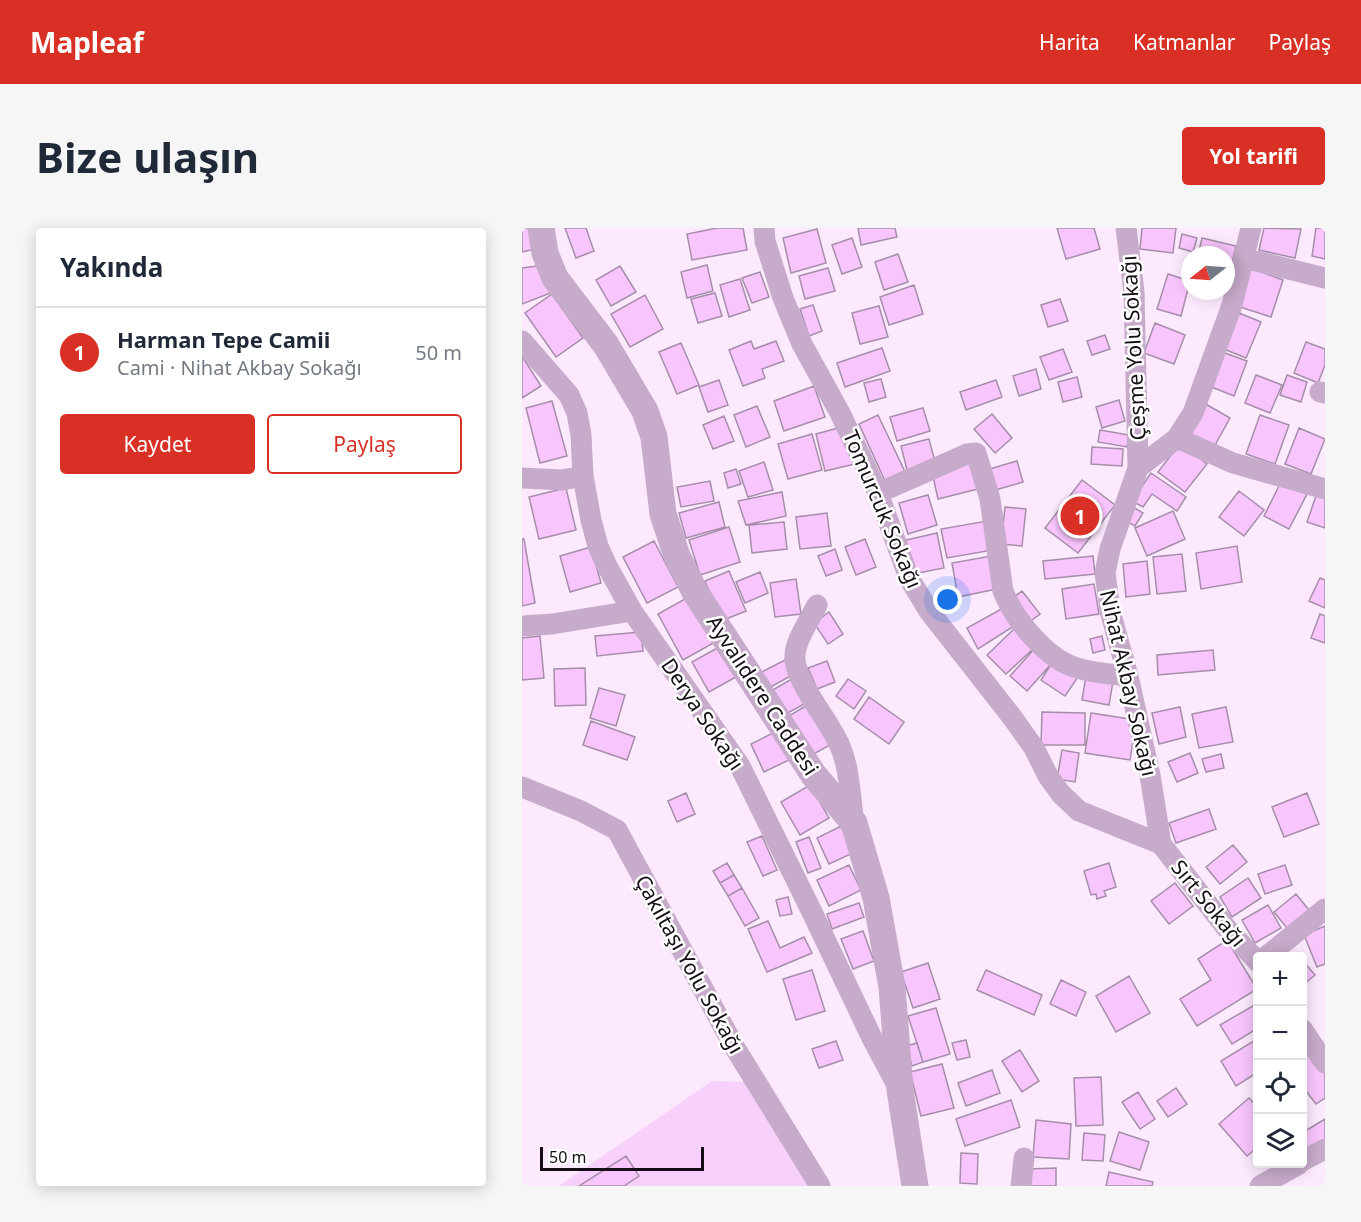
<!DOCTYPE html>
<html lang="tr">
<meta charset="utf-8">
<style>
:root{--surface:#fff;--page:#f6f6f7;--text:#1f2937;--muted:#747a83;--line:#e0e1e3;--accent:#d93025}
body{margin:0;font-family:"Noto Sans",sans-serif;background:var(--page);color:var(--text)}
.controls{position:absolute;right:18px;bottom:18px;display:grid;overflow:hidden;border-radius:6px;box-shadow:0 3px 15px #0003}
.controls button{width:54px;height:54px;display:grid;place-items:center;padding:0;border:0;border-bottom:2px solid var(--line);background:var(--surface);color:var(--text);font:30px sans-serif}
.compass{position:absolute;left:659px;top:18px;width:54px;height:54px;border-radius:50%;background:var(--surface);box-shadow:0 3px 15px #0003;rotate:253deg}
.scale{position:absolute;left:18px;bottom:15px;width:164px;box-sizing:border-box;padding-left:6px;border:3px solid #160e17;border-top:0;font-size:16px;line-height:21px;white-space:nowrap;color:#160e17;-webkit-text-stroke:4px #fefefe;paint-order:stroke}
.you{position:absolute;left:426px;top:372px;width:21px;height:21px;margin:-15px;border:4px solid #fff;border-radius:50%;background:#1a73e8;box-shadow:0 0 0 9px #1a73e833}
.badge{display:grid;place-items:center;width:39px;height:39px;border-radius:50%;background:var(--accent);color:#fff;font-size:20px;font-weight:700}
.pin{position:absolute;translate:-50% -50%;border:3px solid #fff;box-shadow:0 2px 6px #0006}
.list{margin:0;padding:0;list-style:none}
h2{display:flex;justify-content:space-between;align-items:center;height:78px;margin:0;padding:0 24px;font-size:26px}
h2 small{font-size:20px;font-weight:400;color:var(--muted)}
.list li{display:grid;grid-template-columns:39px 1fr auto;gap:18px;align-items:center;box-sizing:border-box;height:90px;padding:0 24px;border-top:2px solid var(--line)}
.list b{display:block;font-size:22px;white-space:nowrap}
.list p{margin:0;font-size:20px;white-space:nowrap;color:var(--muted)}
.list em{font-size:20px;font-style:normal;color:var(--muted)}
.actions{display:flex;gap:12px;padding:18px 24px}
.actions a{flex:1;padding:14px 0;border:2px solid var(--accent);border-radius:6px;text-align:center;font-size:21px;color:var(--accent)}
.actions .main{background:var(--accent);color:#fff}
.icon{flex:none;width:33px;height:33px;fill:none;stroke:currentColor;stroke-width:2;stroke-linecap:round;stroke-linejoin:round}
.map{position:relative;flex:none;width:803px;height:958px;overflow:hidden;border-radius:6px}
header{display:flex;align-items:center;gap:36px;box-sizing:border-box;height:84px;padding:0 30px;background:var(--accent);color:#fff}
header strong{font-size:28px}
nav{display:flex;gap:33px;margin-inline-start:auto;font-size:21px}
.intro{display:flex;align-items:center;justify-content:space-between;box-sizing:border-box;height:144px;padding:0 36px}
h1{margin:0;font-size:42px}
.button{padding:15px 27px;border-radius:6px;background:var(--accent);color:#fff;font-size:21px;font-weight:700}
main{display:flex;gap:36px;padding:0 36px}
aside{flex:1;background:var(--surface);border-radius:6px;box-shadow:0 3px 15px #0003}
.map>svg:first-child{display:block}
.green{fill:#f7d1fb}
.building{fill:#f9c5fe;stroke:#a58fa8;stroke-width:1.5}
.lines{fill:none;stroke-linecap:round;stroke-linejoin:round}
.minor{stroke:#c7abca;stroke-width:21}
.tertiary{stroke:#c7abca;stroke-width:27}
.labels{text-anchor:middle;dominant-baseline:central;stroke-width:5;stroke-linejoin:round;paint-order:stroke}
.street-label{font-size:21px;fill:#160e17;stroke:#fefefe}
</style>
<header>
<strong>Mapleaf</strong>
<nav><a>Harita</a><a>Katmanlar</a><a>Paylaş</a></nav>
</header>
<div class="intro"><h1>Bize ulaşın</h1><a class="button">Yol tarifi</a></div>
<main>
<aside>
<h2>Yakında<small></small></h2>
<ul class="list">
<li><span class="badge">1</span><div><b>Harman Tepe Camii</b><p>Cami · Nihat Akbay Sokağı</p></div><em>50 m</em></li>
</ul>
<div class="actions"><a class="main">Kaydet</a><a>Paylaş</a></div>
</aside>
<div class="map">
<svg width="803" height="958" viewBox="0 0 803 958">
<rect width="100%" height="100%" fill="#fce9fe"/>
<path class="green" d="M190,853L227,854L293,958H37Z"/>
<path class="building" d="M0,0H13L18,20L0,24Z
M43,0H64L72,23L54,30Z
M195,0H221L225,22L170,32L165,6Z
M336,0H373L375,9L339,17Z
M535,0H572L578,21L544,31Z
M620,0H654L651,25L618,21Z
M742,0L779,1L773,30L737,22Z
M794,0H803V31L790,28Z
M295,1L304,35L269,45L261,10Z
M660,6L675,10L671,24L657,20Z
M330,10L340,39L320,46L310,17Z
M680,10L714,18L707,48L704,47V27H676Z
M376,26L386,54L362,62L353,34Z
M22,37L31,64L0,76V40Z
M185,37L191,63L165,70L159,44Z
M98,38L114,64L89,78L74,52Z
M306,40L313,63L283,71L277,48Z
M728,40L761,52L749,89L715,78Z
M238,44L247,69L230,75L220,50Z
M646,46L668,53L659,88L635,81Z
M218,51L228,82L207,89L198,57Z
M392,57L401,86L367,97L358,69Z
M193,65L200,88L176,95L169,71Z
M30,66L61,110L34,129L3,85Z
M123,67L141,101L108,119L89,86Z
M538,71L546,93L526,99L519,77Z
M291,77L300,103L287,108L278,81Z
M357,78L366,109L338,116L330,85Z
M717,85L739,94L724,130L702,121Z
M633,95L663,107L652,136L622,125Z
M583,107L588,121L570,127L565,113Z
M229,113L232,121L254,113L262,133L240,141L243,150L221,158L207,122Z
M784,114L803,121V137L796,155L772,145Z
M159,115L177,157L155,166L137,124Z
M360,120L368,143L323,159L315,135Z
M541,121L550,144L527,152L518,129Z
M700,124L725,133L712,168L687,158Z
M0,128L19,158L0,170Z
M514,141L519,161L497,168L491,148Z
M734,147L760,157L748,185L723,175Z
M765,147L785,154L779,174L758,167Z
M555,149L560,169L541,174L536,154Z
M359,151L364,169L347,174L342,155Z
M197,152L206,177L186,184L177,159Z
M474,152L480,169L444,182L438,164Z
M292,158L303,189L262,203L252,173Z
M597,172L603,193L580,200L574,179Z
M30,173L45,228L18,235L4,180Z
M682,175L708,190L692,219L665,204Z
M235,178L248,209L224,219L212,187Z
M401,180L408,203L375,213L368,189Z
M470,186L490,210L473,225L452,201Z
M356,187L384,246L364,255L337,196Z
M738,187L767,197L753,236L724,226Z
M202,188L212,213L191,221L181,197Z
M323,198L333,236L303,243L294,206Z
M777,200L803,211L789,246L763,236Z
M578,202L607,207L605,219L576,214Z
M290,206L300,242L266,251L256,216Z
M407,211L413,234L385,242L379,218Z
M658,215L685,236L663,264L636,244Z
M570,219L601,221L600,238L569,236Z
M452,232L460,260L416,271L410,244Z
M495,233L501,254L470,263L464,242Z
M242,234L251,262L226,269L217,243Z
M214,241L219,256L206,260L202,245Z
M629,245L664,269L655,283L630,266L621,279L610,273Z
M560,252L593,277L556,325L523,300Z
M188,253L192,273L159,279L155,259Z
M759,254L785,266L767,301L742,288Z
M44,260L54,302L17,311L7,269Z
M717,263L742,282L722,308L697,289Z
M260,264L264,288L224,297L216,273Z
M795,265L803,267V300L785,294Z
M406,267L415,297L386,306L377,275Z
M197,274L203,299L164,310L157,285Z
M483,279L504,281L500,318L479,316Z
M611,279L621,285L613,298L602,292Z
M651,283L663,311L625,328L613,300Z
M305,285L309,318L278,321L274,289Z
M465,293L471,322L425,330L419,301Z
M262,294L265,321L230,325L227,297Z
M207,299L218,334L178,347L167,312Z
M415,305L422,340L391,346L384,312Z
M0,311H2L13,375L0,378Z
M343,311L354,339L334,347L323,319Z
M132,313L156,359L125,375L101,329Z
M715,318L720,354L679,361L674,325Z
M69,319L79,355L48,364L38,328Z
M313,321L320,342L304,348L296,328Z
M660,326L664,363L635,366L631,329Z
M469,328L475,361L436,369L430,335Z
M571,328L573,346L523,351L521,333Z
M625,333L628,366L604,369L601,336Z
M207,343L224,383L199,393L183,353Z
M238,344L246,365L223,375L214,354Z
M798,350L803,352V380L787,373Z
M274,351L279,386L253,389L248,355Z
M572,356L577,386L544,391L540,361Z
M500,363L518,386L506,395L488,372Z
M170,367L195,413L161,432L136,386Z
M483,379L492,398L456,421L445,400Z
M307,384L321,406L306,416L292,395Z
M798,386L803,388V415L789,410Z
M493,400L512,420L484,446L465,427Z
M119,404L121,423L75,428L73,408Z
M18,408L22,450L0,452V410Z
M580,408L583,422L571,425L568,411Z
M197,419L214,449L187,464L170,434Z
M513,420L530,435L505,463L488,448Z
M691,422L693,442L636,447L635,427Z
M263,432L272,446L247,460L238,445Z
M305,433L313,454L295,461L286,440Z
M531,433L556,449L543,468L519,452Z
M63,440L64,477L33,478L32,441Z
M564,448L591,453L587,477L560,472Z
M273,449L286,474L262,487L249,463Z
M326,451L344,463L332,481L314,468Z
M77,460L103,467L94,498L68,490Z
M347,469L382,494L367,516L332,491Z
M287,476L310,516L288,528L265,489Z
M658,479L664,509L637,516L630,485Z
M704,479L711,514L677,520L670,486Z
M520,484L563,485V517H519Z
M569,485L614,492L608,532L563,525Z
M69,493L113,509L105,532L61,517Z
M255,503L269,531L242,544L229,516Z
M540,522L557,525L553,554L535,551Z
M668,525L676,545L655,554L646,534Z
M699,526L702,540L684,544L680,531Z
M288,557L307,590L278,607L259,574Z
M164,565L173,586L155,594L146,573Z
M785,565L797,596L762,609L750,579Z
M687,581L694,601L654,615L647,595Z
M319,598L331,625L307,636L295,610Z
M240,608L255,642L241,648L225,614Z
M287,609L299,640L286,645L274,614Z
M711,617L725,634L698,656L684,639Z
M205,635L212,647L198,655L191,643Z
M587,635L594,659L582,663L584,668L575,671L574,666L569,667L562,643Z
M327,637L339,662L307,678L295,652Z
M763,637L770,657L743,666L736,646Z
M212,647L220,660L206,668L198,655Z
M726,650L739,670L710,689L698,669Z
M653,655L671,678L647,696L629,673Z
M220,660L237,690L223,698L206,668Z
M774,666L787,682L765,700L752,684Z
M266,669L270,686L258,688L254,672Z
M337,675L342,689L310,701L305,686Z
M746,677L759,700L733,715L720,692Z
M246,693L258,720L282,709L290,725L245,744L226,701Z
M803,698V736L795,739L782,707Z
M341,703L352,733L331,741L319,711Z
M705,712L735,761L675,798L658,771L689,752L676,731Z
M780,732L793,747L780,758Z
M406,735L418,771L391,780L379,744Z
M290,742L303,783L274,792L261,751Z
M464,742L520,767L512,787L455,762Z
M607,748L628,785L594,804L574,768Z
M539,752L564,764L554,788L528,776Z
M736,775V800L710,816L698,797Z
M414,780L428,826L401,834L386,788Z
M735,811L736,844L714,858L699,833Z
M444,812L448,829L435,832L430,815Z
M314,813L321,832L297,840L290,821Z
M395,815L401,834L390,838L384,818Z
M498,822L517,853L500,864L480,833Z
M788,826L803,846V870L794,876L780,858V831Z
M420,836L432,880L399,888L388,844Z
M470,842L478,865L444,878L436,855Z
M579,849L581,897L554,898L552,850Z
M654,860L665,876L646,889L635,873Z
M616,864L633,891L618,901L600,874Z
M727,870L736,880V919L725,928L697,896Z
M489,872L498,899L443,918L434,891Z
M803,891V915L780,925V905Z
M514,892L549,896L547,931L511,929Z
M597,904L627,914L618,942L588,933Z
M562,905L583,907L581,933L560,932Z
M439,925L456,926L455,956L438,955Z
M104,928L117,948L102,958H57Z
M534,940V958H506V941Z
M587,944L631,954L630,958H584Z"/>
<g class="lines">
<path class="minor" d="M242,0L243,13L261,70L280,116L318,185L356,265L387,350L407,383L490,489L512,520L526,548L539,566L557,583L639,616
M604,0L612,64L616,240
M729,0L710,77L671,185L655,210L616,240L588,321L583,345L588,383L606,448L628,547L639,616L706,702L736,734
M722,30L803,50
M0,113L47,167L55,185L59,207L61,248L69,292L76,318L84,336L110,383L218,538L289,682L350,810L375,857
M798,164L803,165
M655,210L711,235L803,261
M0,250L40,252L61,248
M356,265L445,226L454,225L468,271L481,363C492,391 524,431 555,440C571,445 589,446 606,448
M295,377C288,392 271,415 273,432C276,458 307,492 318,518C328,541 328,570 332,595
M0,398L30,396L110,383
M0,559L59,583L95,602L213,820L298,958
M745,728L803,681
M780,801L803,835
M780,933L803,921
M499,958L502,930
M738,958L777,936"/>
<path class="tertiary" d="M19,0L23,25L33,50L84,117L123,183L132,209L141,286L155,328L173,364L291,546L332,595L354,670L370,759L378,862L393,958"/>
</g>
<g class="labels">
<g class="street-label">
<text transform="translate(611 120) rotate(-93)">Çeşme Yolu Sokağı</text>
<text transform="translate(361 281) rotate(67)">Tomurcuk Sokağı</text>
<text transform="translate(607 455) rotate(77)">Nihat Akbay Sokağı</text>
<text transform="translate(241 467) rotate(57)">Ayvalıdere Caddesi</text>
<text transform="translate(181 486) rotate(56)">Derya Sokağı</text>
<text transform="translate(687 675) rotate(51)">Sırt Sokağı</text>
<text transform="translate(168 736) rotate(61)">Çakıltaşı Yolu Sokağı</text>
</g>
</g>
</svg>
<div class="controls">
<button>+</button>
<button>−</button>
<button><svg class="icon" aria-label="locate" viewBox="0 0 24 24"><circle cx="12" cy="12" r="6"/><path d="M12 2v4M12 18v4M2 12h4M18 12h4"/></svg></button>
<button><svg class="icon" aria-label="layers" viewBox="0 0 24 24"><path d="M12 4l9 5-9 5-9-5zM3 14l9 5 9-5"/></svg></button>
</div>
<svg class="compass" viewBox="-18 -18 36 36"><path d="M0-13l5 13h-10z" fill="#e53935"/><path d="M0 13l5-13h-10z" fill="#747a83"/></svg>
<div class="scale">50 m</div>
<div class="you"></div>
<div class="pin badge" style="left:558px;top:288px">1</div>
</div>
</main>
